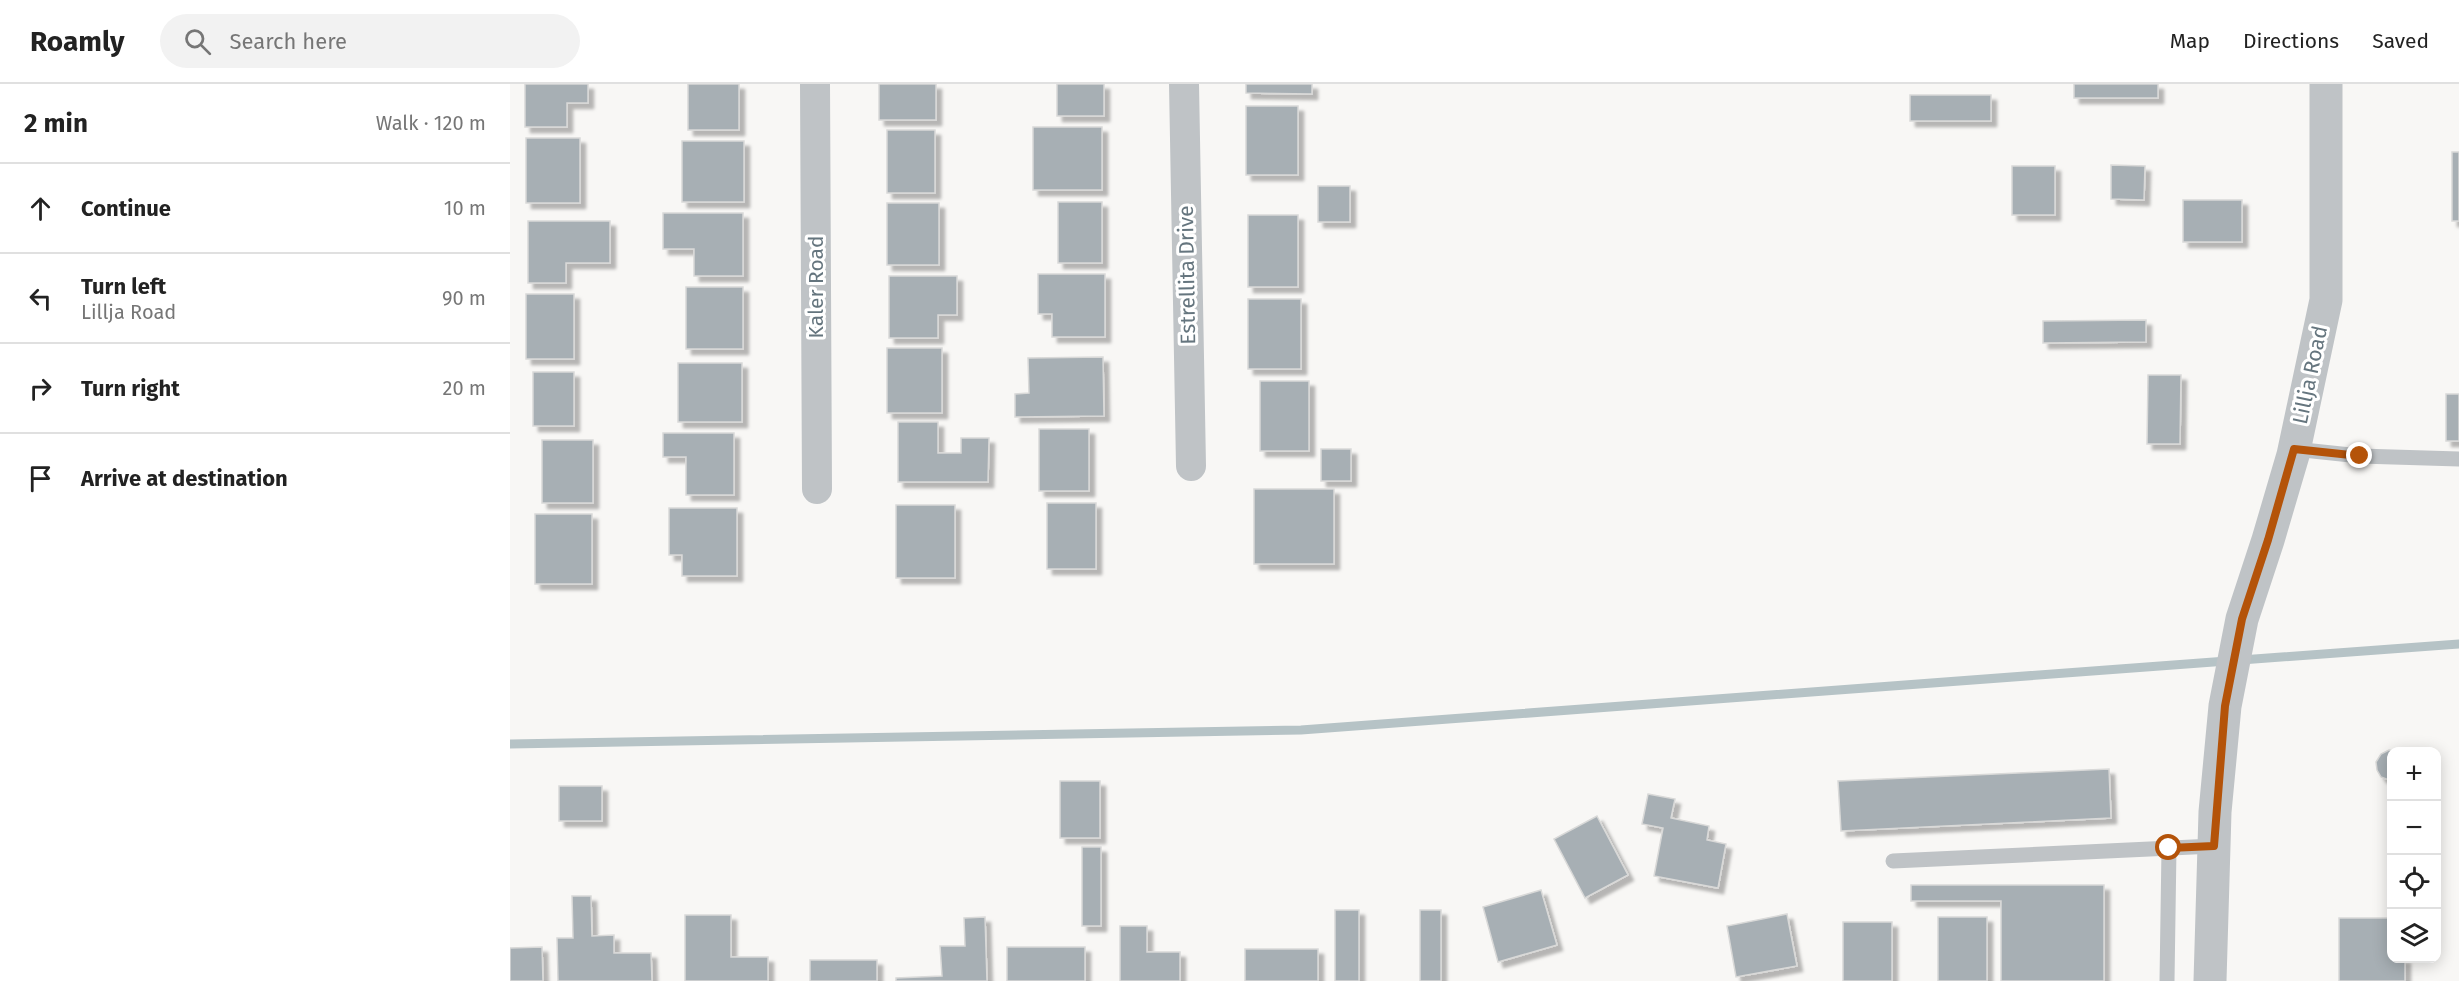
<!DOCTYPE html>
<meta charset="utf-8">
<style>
:root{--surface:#fff;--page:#f2f2f2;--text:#222;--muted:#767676;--line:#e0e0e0}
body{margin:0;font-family:"Fira Sans",sans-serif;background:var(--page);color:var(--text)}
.controls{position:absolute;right:18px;bottom:18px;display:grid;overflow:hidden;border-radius:12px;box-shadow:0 3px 15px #0003}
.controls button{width:54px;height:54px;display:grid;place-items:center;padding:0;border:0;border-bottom:2px solid var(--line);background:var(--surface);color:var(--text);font:30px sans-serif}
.stop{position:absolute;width:18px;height:18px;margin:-14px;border:4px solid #b45309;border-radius:50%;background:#fff}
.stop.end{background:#b45309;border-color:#fff;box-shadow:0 2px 6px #0008}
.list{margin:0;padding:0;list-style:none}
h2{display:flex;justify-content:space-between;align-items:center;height:78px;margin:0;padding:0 24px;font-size:26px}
h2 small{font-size:20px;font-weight:400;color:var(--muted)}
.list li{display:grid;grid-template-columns:39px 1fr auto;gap:18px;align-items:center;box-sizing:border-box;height:90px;padding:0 24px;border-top:2px solid var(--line)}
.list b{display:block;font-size:22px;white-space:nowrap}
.list p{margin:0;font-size:20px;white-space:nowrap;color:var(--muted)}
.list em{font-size:20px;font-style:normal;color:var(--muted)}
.icon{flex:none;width:33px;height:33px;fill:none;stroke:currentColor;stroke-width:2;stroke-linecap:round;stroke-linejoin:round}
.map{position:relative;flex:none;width:1949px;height:897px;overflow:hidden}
header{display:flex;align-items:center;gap:36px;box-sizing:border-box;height:84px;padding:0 30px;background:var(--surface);border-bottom:2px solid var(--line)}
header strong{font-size:28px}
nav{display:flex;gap:33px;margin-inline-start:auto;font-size:21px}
.search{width:420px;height:54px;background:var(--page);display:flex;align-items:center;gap:15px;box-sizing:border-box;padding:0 21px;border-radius:33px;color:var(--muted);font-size:22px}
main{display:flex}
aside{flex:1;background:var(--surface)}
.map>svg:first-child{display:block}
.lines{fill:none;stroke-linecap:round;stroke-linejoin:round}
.stream{stroke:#b6c3c6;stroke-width:9}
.building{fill:#a7afb4;stroke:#d9d9d8;stroke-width:1.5;filter:url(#shadow)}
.service{stroke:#bfc3c6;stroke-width:15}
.minor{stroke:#bfc3c6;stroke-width:30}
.tertiary{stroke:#bfc3c6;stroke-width:33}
.route{stroke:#b45309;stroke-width:8}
.labels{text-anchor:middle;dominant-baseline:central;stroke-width:6;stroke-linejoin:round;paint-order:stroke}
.street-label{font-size:21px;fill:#65757e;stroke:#fff}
</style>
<header>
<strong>Roamly</strong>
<div class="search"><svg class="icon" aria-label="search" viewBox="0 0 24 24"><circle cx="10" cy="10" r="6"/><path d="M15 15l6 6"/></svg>Search here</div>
<nav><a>Map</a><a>Directions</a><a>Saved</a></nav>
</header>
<main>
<aside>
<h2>2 min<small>Walk · 120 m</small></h2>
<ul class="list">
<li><svg class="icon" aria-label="ahead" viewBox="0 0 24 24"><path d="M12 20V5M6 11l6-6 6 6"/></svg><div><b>Continue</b></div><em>10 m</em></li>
<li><svg class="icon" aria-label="left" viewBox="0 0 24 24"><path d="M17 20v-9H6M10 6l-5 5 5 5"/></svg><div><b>Turn left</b><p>Lillja Road</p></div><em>90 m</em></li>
<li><svg class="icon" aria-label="right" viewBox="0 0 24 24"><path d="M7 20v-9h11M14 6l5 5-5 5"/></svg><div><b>Turn right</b></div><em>20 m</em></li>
<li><svg class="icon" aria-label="arrive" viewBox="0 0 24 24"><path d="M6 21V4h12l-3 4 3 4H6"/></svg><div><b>Arrive at destination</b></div></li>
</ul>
</aside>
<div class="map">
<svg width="1949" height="897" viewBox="0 0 1949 897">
<defs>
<filter id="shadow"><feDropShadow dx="5.5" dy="5.5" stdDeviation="1.5" flood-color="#0004"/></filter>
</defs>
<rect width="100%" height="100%" fill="#f8f7f5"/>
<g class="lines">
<path class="stream" d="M1731,576L1949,560
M0,660L791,646L1717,577"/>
</g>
<path class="building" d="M15,0H78V19H57V43H15Z
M178,0H229V46H178Z
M369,0H426V36H369Z
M547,0H594V32H547Z
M736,0H802V10L736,9Z
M1564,0H1648V14H1564Z
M1400,11H1481V37H1400Z
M736,22H788V91H736Z
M523,43H592V106H523Z
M377,46H425V109H377Z
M16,54H70V119H16Z
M172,57H234V118H172Z
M1942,68H1949V137H1942Z
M1601,81L1635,82L1634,116L1601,115Z
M1502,82H1545V131H1502Z
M808,102H840V138H808Z
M1673,116H1732V158H1673Z
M548,118H592V179H548Z
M377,119H429V181H377Z
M153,129H233V192H184V165H153Z
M738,131H788V203H738Z
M18,137H100V179H56V199H18Z
M528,190H595V253H542V230H528Z
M379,192H447V231H428V254H379Z
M176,203H233V265H176Z
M16,210H64V275H16Z
M738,215H791V285H738Z
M1636,236V258L1533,259V237Z
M377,264H432V329H377Z
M593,273L594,332L505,333V310L519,309L518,274Z
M168,279H232V338H168Z
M23,288H64V342H23Z
M1638,291H1671L1670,360H1637Z
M750,297H799V367H750Z
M1936,310H1949V357H1936Z
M388,338H428V369H451V354H479L478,398H388Z
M529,345H579V407H529Z
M153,349H224V411H176V373H153Z
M32,356H83V419H32Z
M811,365H841V397H811Z
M744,405H824V480H744Z
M537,419H586V485H537Z
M386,421H445V494H386Z
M159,424H227V492H172V471H159Z
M25,430H82V500H25Z
M1879,666L1888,668H1882V696H1879L1871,693L1867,686L1866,678L1871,670Z
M1599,685L1601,734L1331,747L1328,697Z
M550,697H590V754H550Z
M49,702H92V737H49Z
M1138,710L1165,715L1161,734L1199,742L1197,756L1216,760L1208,804L1144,792L1153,744L1132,740Z
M1087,732L1118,791L1075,814L1044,755Z
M572,763H591V842H572Z
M1401,801H1594V897H1491V817H1401Z
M1031,806L1047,861L988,878L973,823Z
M62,812H81L82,852L104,851V869H141L142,897H48L47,854H63Z
M825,826H849V897H825Z
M910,826H931V897H910Z
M1277,830L1287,882L1226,893L1217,842Z
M175,831H221V873H258V897H175Z
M475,833L477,897H386V894L432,892L430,862H455L454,834Z
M1428,833H1477V897H1428Z
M1829,834H1882V874H1895V897H1829Z
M1333,838H1382V897H1333Z
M610,842H637V868H670V897H610Z
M32,863L33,897H0V864Z
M497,863H575V897H497Z
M735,865H808V897H735Z
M300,876H367V897H300Z"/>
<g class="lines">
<path class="service" d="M1784,365L1850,372L1949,375
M1383,777L1704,762
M1657,897L1659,764"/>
<path class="minor" d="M305,0L307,405
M674,0L681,382"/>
<path class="tertiary" d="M1700,897L1705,728L1715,622L1732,535L1758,456L1783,371L1816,216V0"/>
</g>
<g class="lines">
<path class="route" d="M1659,764L1704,762L1715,622L1732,535L1758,456L1784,365L1850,372"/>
</g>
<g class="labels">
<g class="street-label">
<text transform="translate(677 191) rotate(-91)">Estrellita Drive</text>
<text transform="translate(306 203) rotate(-90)">Kaler Road</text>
<text transform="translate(1800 291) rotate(-78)">Lillja Road</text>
</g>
</g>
</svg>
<div class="controls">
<button>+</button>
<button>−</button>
<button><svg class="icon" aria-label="locate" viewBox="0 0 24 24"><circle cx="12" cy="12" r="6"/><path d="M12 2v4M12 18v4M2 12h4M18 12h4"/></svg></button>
<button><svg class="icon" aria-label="layers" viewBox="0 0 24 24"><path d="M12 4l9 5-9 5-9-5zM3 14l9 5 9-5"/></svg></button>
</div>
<div class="stop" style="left:1659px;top:764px"></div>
<div class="stop end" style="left:1850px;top:372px"></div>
</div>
</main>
